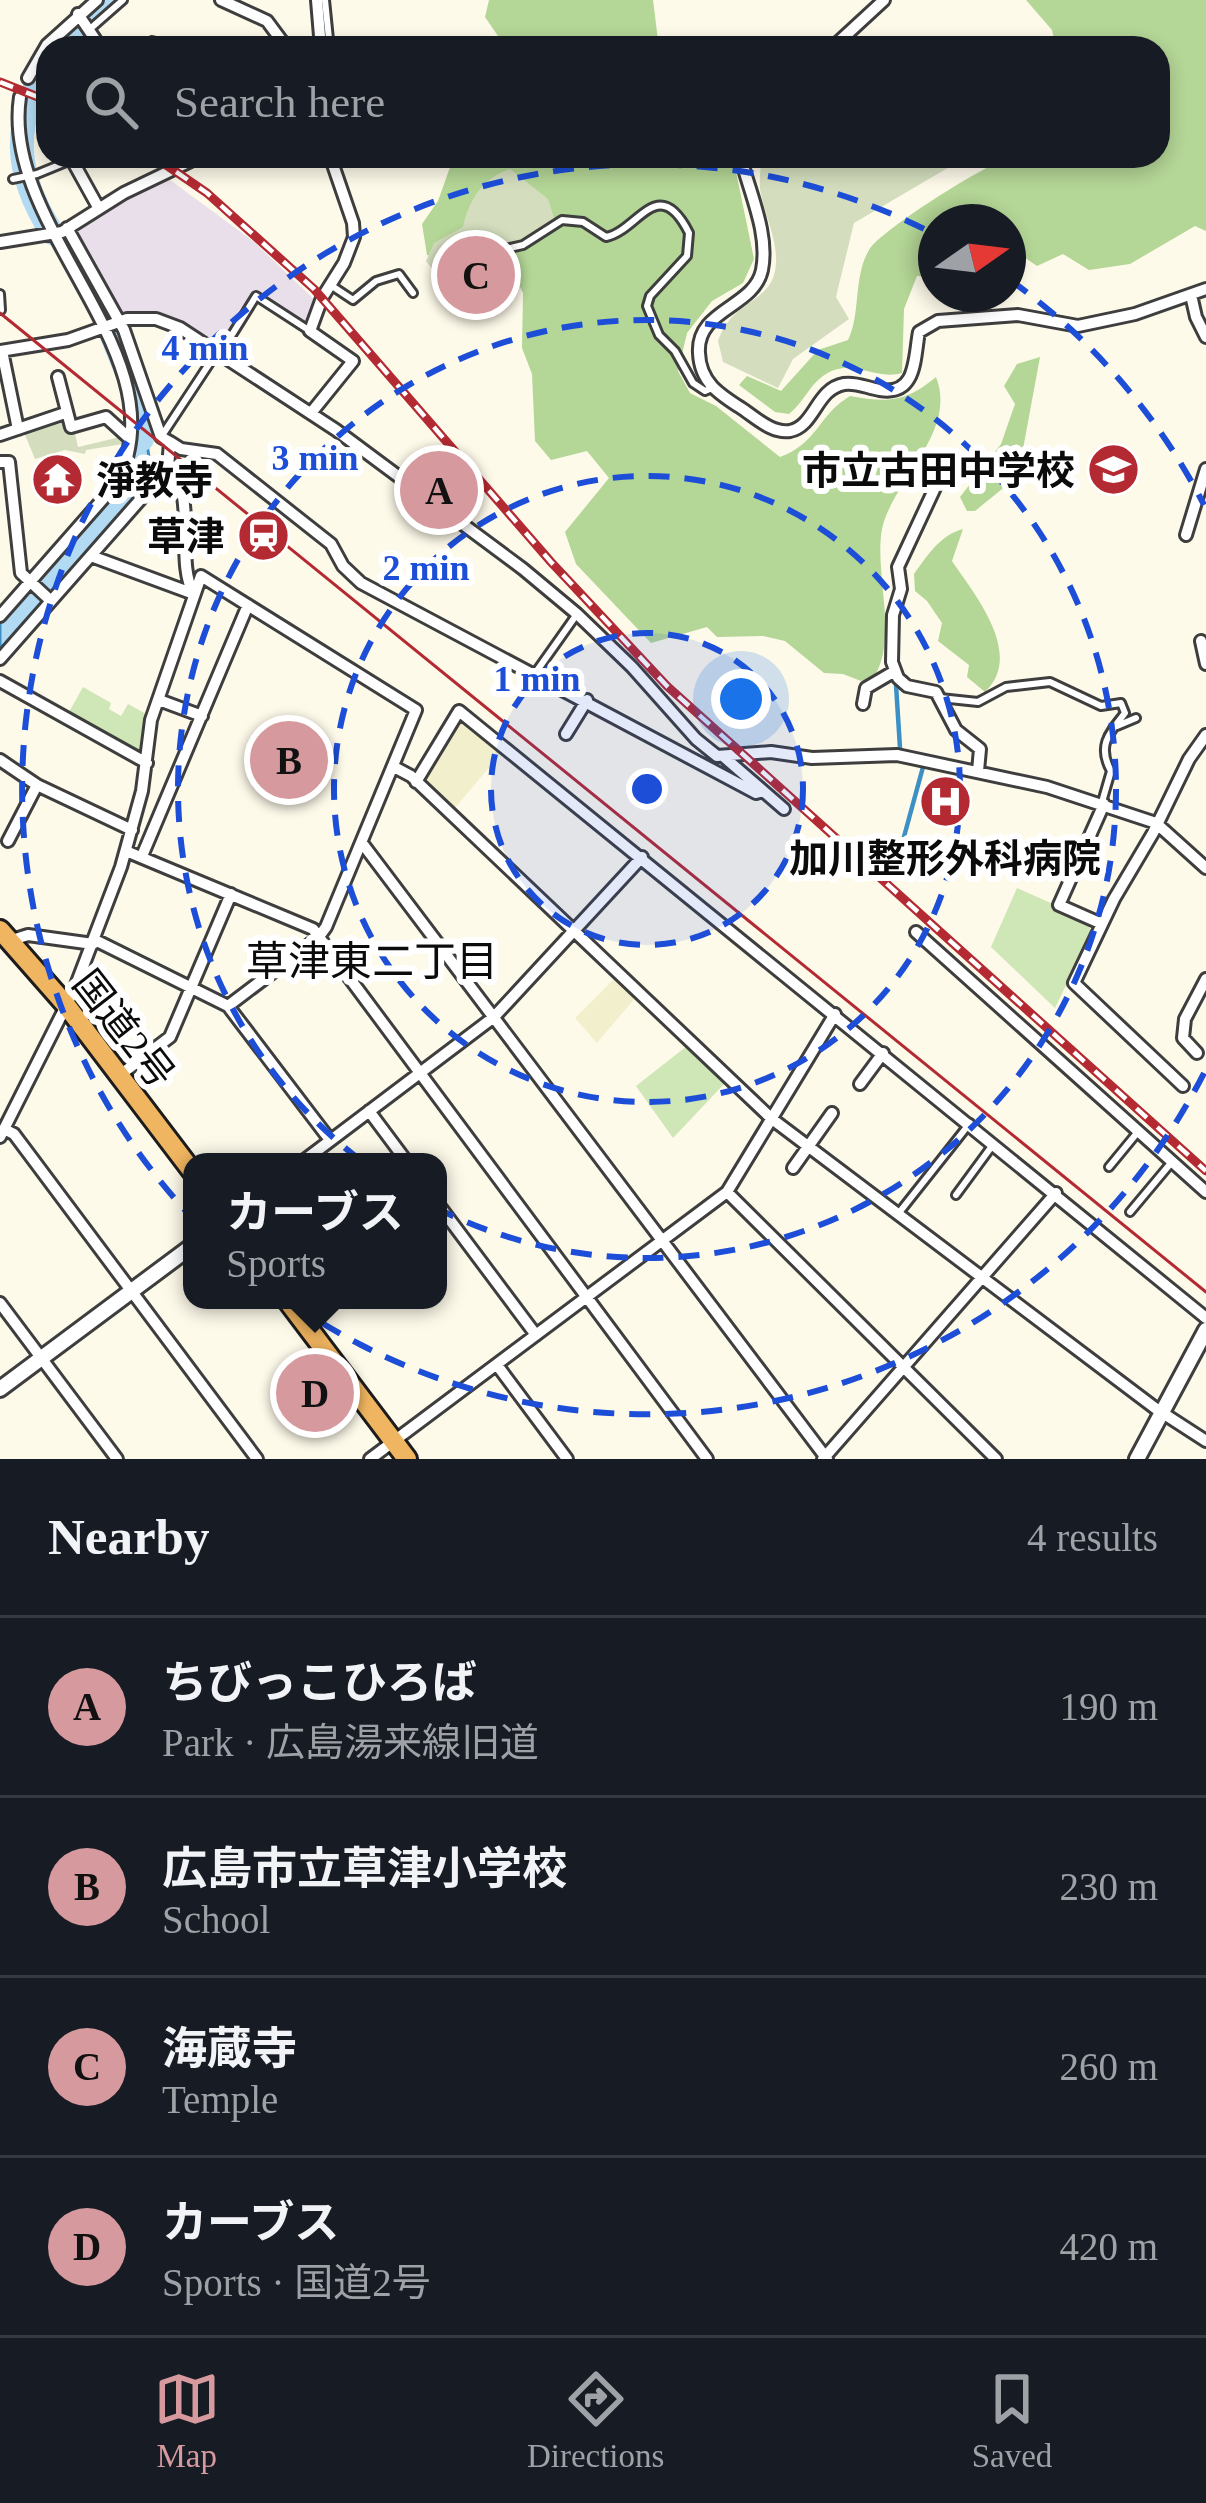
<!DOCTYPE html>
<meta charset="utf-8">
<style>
:root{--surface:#171b24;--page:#242831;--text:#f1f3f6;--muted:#9ea1a6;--line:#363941;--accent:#d6999e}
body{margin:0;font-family:"Times New Roman","Noto Sans JP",serif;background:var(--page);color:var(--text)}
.compass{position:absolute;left:918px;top:204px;width:108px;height:108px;border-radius:50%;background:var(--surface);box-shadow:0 6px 18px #0003;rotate:76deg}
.you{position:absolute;left:741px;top:699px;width:42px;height:42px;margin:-30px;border:9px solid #fff;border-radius:50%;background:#1a73e8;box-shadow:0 0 0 18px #1a73e833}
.badge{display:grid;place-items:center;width:78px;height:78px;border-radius:50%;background:var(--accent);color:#111;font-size:39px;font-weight:700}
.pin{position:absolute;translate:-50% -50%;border:6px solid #fff;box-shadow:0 3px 12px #0006}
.popup{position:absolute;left:183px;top:1153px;width:264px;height:156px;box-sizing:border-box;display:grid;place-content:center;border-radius:24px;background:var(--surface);filter:drop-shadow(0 3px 9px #0005);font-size:39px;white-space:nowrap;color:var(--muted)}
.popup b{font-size:45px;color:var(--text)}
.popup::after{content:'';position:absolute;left:50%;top:100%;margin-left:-24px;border:24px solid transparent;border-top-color:var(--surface)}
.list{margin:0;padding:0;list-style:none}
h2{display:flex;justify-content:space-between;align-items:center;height:156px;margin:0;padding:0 48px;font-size:51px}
h2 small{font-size:39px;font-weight:400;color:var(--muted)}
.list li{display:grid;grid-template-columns:78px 1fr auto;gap:36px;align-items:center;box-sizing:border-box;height:180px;padding:0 48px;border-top:3px solid var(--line)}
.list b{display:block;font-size:45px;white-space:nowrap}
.list p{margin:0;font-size:39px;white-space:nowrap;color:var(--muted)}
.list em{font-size:39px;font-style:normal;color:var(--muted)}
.icon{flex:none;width:66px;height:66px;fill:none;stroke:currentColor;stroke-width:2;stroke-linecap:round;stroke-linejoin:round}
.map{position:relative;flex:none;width:1206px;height:1459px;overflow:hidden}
.search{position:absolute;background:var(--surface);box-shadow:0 6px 18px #0003;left:36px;right:36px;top:36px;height:132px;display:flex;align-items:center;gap:30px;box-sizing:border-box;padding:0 42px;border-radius:36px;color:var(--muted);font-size:45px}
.sheet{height:876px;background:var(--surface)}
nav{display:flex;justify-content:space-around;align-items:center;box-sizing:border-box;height:168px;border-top:3px solid var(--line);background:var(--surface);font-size:33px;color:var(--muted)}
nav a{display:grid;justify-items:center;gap:6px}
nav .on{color:var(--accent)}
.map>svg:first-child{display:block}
.industrial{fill:#e9dfea}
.farmland{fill:#f2efcc}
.green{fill:#cfe6b6}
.forest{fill:#b4d696}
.cemetery{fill:#d4debe}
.water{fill:#b2dbf3;stroke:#3c90c6;stroke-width:3}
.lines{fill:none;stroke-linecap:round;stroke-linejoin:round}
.stream{stroke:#3c90c6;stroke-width:4.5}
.river{stroke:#b2dbf3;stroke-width:24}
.service-casing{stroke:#3e3e3e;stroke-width:12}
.minor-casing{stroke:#3e3e3e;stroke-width:16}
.tertiary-casing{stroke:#3e3e3e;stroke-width:20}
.trunk-casing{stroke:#1c1c1c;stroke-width:24}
.service{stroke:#fff;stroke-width:6}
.minor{stroke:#fff;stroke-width:10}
.tertiary{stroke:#fff;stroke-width:14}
.trunk{stroke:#f0b560;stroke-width:18}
.tram{stroke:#b42a32;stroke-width:3}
.rail-casing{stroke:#b42a32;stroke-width:9}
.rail{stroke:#fff;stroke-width:4.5;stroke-dasharray:14;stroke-linecap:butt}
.ring{fill:none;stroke:#1d4ed8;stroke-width:6;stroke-dasharray:21 15}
.labels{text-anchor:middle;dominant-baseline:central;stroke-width:12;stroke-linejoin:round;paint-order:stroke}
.poi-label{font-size:39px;font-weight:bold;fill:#0b0b0b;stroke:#fff;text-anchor:end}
.street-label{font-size:39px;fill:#0b0b0b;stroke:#fff}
.neighbourhood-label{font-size:42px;fill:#0b0b0b;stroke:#fff}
.centre{fill:#1d4ed8;stroke:#fff;stroke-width:6}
.ring-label{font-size:36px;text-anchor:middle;font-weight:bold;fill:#1d4ed8;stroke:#fff;stroke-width:12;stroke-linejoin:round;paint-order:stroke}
</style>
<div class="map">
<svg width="1206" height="1459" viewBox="0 0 1206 1459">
<rect width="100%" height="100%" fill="#fefaea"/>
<path class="industrial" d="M166,177L253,241L317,302L307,326L256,293L221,348L167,316L147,312L117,314L74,233L77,224Z"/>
<path class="farmland" d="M463,720L503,751L454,809L425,783L424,777L458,721Z
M615,978L636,997L597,1043L575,1018Z"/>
<path class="green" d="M83,687L111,703L109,709L121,716L128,704L148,715L140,755L68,714Z
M1017,888L1053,904L1052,909L1087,924L1092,932L1055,1008L991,947Z
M687,1046L725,1083L673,1138L636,1086Z"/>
<path class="forest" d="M489,0H653L659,48H488L498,36L485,17Z
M1026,0H1206V231L1195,226L1130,264L1089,270L1063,254L1037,266L1008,246V222H936V277L917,276L904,309L902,373C874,381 850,356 823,376C809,386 803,403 789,414L775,412L739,385L747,376L781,391L818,350L848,340C861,314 853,277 869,250C882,229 984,166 1009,157C1031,149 1128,156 1158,156V48H1056L1052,30Z
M454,156H726L735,167L754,259L743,283L712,301L687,333L678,371L690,393L716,406L780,457C818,443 818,415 850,396C888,403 906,402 936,377C958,432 892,481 882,529C874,572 898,636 875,675L861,681L843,674L824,673L785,641L763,636L717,637L707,627L651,643L576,564L565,532L609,478L587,451L551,460L535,441L532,374L522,348L523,293L514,275L477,250L448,259L427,255L422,224L438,201Z
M1040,357L1018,476L975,511H967L960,497L1001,444L1015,404L1004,386L1017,364Z
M963,529L952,561C974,594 1025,654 985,692L967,677L969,665L938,641L942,623L927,601L915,591L914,574C927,556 940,535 963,529Z"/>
<path class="cemetery" d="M762,156H968L854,223L836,297L849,319L793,359L778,388L723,362L718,341C731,303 762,304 773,278C783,251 766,220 761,194C758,182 761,168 762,156Z
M510,169L548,199L555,221L522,243L478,251L449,273L438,276L426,261L434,243L463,227C469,199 483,178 510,169Z
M64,416L74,429L78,447L120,437L123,444L86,450L85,454L65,450L35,459L23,430Z"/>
<path class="water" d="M142,410L149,457L148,484L0,649V622L113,496L128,469Z"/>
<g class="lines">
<path class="stream" d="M896,685L900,748
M896,866L923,767"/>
<path class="river" d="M61,48L110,0
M48,62C11,125 14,173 52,233
M112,336L142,410V439"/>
<defs>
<path id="service" d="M90,29L123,0
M141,48L152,41L182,48
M323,48L329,39L325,0
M13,179L37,174L81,156
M452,275L471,257L523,245L562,220L583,222L606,237C638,231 658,172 689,233L687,256L650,296L647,306L659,335L675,351L693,383L705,391L712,388
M332,286L353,300L376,281L399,274L413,293
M0,294L1,310
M220,354L256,296L310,331
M163,434L217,352
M536,672L577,614
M940,698L978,702L1006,687L1050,682L1101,706L1121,703L1125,713C1109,733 1097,746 1111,771L1102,802
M1117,726L1136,718
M1109,1167L1137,1133
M956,1195L992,1146
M1130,1212L1171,1163
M898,1214L970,1123"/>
<path id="minor" d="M221,0L267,21L287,48
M317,0L321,48
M78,14L101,48
M832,48L884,0
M28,78L47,45L97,0
M744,156L742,162C751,196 769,235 762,270C754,308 696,309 699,353C700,382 719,394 741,408C755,417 772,434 790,431C815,426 816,389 844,384C857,382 867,388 880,390C917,396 914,358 919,332L938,321L1018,315L1078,326L1135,314L1206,289
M72,160L98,207
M0,242L62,232L124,193L201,156
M1191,295L1196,317L1206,337
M0,351L68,340L127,319H156L180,328L336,430L523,569L577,614L632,667L696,739L717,756L771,752L812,758L897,755L1047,787L1156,823L1206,868
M2,351L18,429
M58,377L71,427L106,417L128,437
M311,413L353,361L310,331L322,298L344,263L354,237L353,223L330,156
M0,435L65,413
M170,442L181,449L217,454L331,544L343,566L361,583L756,793L763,791
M0,462H9L21,573L50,600
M940,477L898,567L901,589L893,615L892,662L898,678L907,686L936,692L956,730L980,749L978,771
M1186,535L1206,469
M91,556L194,594C174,561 199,493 168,468
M0,616L117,483C183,356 0,229 20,97
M1201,641L1206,664
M0,659L168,468L170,442L161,437L124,330L67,228
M0,681L147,763
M159,700L202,716
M863,704L866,688L895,671
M566,734L587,700
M724,757L784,809
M0,760L37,785L132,830
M394,767L411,776L772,1119L1155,1408L1206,1441
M416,782L459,711L1206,1318
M8,841L37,785
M362,843L827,1459
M126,851L313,929L707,1459
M142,856L248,605
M1102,924L1059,905L1104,804
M916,932L1206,1192
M95,940L228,1006L330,1140
M9,941L28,935L93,944
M1197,1053L1183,1038L1185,1019L1206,979
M120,1075L170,1037L231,894
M860,1084L883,1053
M1183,1086L1074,983L1114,899L1153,833L1189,759L1206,735
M369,1111L407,1162
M4,1129L14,1134L257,1459
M0,1137L74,990L121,867L142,791L151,720L201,576L416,710L326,927L318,938L228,1006
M302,1162L494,1017L642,857
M793,1168L832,1113
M727,1192L996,1459
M438,1204L536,1335
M0,1303L117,1459
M497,1365L567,1459
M370,1459L727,1192L835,1014
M823,1459L1056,1193"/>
<path id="tertiary" d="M0,1389L192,1246
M1137,1459L1206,1330"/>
<path id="trunk" d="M0,930L66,1005L192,1171
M287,1300L407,1459"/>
</defs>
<use href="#service" class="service-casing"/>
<use href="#minor" class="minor-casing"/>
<use href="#tertiary" class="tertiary-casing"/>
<use href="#trunk" class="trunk-casing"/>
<use href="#service" class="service"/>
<use href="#minor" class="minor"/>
<use href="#tertiary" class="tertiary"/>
<use href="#trunk" class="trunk"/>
<path class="tram" d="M0,313L1206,1292"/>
<defs>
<path id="rail" d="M0,82L48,101
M153,156L207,193L314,289L551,562L667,686L1206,1171"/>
</defs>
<use href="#rail" class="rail-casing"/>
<use href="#rail" class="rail"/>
</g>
<circle cx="647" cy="789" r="156" fill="#1d4ed8" fill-opacity=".12"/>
<g class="ring">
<circle cx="647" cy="789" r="156"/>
<circle cx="647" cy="789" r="313"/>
<circle cx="647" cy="789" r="469"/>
<path d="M1204 1073A625 625 0 1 1 936 235M1010 280A625 625 0 0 1 1204 505"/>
</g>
<defs>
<symbol id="school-disc" viewBox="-11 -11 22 22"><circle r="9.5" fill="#b42a32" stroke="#fff"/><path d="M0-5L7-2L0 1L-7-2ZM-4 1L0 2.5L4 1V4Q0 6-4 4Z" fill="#fff"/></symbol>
<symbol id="temple-disc" viewBox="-11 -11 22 22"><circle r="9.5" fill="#b42a32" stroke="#fff"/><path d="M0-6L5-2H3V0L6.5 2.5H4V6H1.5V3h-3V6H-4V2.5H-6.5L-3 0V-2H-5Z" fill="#fff"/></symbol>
<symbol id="station-disc" viewBox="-11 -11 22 22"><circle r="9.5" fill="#b42a32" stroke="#fff"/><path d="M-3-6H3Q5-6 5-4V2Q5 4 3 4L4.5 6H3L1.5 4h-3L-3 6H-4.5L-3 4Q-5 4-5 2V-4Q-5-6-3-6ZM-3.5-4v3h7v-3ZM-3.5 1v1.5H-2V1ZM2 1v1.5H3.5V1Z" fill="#fff"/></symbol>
<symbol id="hospital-disc" viewBox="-11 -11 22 22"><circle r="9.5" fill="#b42a32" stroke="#fff"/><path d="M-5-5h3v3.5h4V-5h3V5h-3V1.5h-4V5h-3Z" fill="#fff"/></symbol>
</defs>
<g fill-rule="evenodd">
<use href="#school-disc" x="1084" y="440" width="59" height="59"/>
<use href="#temple-disc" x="28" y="450" width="59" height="59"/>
<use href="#station-disc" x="234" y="506" width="59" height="59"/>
<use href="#hospital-disc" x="916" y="772" width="59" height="59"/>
</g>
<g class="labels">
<g class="poi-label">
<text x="1075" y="470">市立古田中学校</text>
<text x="96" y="480" text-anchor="start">淨教寺</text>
<text x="225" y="536">草津</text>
<text x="945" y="858" text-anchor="middle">加川整形外科病院</text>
</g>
<g class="street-label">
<text transform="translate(124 1029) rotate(52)">国道2号</text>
</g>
<g class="neighbourhood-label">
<text x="372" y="962">草津東二丁目</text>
</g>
</g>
<circle cx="647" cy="789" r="18" class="centre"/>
<g class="ring-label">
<text x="205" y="360">4 min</text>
<text x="315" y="470">3 min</text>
<text x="426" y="580">2 min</text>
<text x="537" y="691">1 min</text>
</g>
</svg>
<svg class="compass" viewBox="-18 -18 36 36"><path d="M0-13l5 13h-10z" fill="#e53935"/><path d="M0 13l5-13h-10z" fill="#9ea1a6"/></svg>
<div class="you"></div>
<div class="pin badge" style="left:439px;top:490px">A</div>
<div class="pin badge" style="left:289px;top:760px">B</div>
<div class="pin badge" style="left:476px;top:275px">C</div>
<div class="pin badge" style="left:315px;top:1393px">D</div>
<div class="popup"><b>カーブス</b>Sports</div>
<div class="search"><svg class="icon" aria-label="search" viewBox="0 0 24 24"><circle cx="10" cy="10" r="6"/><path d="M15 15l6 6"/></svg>Search here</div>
</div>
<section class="sheet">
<h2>Nearby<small>4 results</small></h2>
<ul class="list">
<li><span class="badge">A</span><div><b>ちびっこひろば</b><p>Park · 広島湯来線旧道</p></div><em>190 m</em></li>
<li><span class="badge">B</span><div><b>広島市立草津小学校</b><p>School</p></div><em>230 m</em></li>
<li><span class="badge">C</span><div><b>海蔵寺</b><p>Temple</p></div><em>260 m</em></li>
<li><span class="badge">D</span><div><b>カーブス</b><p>Sports · 国道2号</p></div><em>420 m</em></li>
</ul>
</section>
<nav>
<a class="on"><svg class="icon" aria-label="map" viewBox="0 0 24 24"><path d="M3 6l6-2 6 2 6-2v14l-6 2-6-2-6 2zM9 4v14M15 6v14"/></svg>Map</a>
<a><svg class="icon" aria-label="directions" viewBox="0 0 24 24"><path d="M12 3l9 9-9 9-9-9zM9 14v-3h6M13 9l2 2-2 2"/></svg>Directions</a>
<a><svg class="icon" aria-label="saved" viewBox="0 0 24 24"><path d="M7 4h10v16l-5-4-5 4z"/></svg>Saved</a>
</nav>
